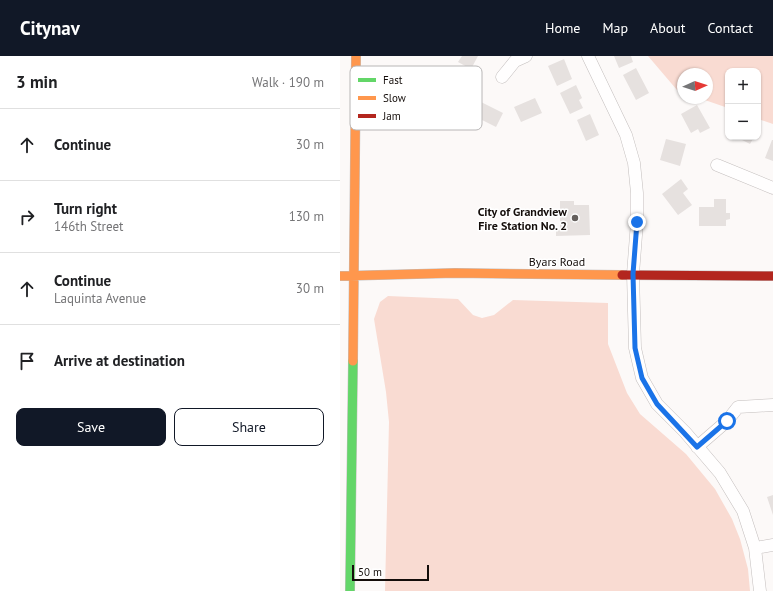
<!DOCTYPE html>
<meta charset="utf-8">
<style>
:root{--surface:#fff;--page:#f2f2f2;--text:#202124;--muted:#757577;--line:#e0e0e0;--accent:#111827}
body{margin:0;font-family:"PT Sans",sans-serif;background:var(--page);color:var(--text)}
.controls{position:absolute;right:12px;top:12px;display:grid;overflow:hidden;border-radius:8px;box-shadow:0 1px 3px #0004}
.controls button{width:36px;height:36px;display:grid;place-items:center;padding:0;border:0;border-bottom:1px solid var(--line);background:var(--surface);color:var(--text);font:20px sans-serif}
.compass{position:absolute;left:337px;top:12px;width:36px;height:36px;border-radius:50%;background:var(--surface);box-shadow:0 1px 3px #0004;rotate:87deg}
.scale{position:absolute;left:12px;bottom:10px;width:77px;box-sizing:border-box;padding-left:4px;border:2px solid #140d0a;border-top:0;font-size:11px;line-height:14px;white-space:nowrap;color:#140d0a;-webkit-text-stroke:3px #fff;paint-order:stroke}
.stop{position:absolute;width:12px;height:12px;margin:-9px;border:3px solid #1a73e8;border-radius:50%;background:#fff}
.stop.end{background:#1a73e8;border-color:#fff;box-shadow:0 1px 4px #0008}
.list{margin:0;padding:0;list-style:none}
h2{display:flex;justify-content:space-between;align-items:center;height:52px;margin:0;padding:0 16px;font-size:17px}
h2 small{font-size:13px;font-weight:400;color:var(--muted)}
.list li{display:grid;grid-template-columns:26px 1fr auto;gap:12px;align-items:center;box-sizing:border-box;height:72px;padding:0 16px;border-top:1px solid var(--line)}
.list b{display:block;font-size:15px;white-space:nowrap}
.list p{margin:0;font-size:13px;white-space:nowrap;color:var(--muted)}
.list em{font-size:13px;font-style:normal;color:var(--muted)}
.actions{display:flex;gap:8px;padding:12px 16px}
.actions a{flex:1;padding:9px 0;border:1px solid var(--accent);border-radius:8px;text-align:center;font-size:14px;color:var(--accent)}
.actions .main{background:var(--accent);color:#fff}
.icon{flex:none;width:22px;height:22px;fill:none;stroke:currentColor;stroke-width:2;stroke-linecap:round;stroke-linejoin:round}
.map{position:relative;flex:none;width:433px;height:535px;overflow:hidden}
header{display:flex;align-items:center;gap:24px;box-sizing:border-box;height:56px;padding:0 20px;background:var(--accent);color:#fff}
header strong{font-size:19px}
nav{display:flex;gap:22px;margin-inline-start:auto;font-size:14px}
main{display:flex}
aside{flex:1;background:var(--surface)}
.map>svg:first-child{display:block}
.green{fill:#f9dbd2}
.building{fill:#e6e1df}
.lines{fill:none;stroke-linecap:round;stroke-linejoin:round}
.street-casing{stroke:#c3bebd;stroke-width:13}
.fast-casing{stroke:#c3bebd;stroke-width:10}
.slow-casing{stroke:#c3bebd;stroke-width:10}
.jam-casing{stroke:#c3bebd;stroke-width:10}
.street{stroke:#fffefe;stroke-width:12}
.fast{stroke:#63d668;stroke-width:9}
.slow{stroke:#ff974d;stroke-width:9}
.jam{stroke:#b3261e;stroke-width:9}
.route{stroke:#1a73e8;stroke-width:5}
.poi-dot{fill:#65605d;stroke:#fff;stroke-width:1.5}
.labels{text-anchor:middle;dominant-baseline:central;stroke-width:3;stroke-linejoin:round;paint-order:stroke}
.poi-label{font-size:12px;font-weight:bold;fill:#140d0a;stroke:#fff;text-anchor:end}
.street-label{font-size:12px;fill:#140d0a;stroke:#fff}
.key{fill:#fff;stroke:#b8b6b6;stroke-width:1}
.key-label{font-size:11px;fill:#140d0a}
</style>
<header>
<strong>Citynav</strong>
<nav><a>Home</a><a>Map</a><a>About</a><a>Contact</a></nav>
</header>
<main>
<aside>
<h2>3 min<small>Walk · 190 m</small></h2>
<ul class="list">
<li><svg class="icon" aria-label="ahead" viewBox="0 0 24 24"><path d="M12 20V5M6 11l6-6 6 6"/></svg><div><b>Continue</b></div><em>30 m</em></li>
<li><svg class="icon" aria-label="right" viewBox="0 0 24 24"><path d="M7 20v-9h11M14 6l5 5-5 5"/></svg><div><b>Turn right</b><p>146th Street</p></div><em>130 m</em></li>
<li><svg class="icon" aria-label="ahead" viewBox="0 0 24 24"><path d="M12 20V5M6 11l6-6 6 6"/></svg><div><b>Continue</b><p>Laquinta Avenue</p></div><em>30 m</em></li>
<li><svg class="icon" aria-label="arrive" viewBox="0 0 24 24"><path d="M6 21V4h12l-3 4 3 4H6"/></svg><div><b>Arrive at destination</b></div></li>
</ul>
<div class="actions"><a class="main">Save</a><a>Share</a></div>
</aside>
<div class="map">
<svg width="433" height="535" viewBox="0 0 433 535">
<rect width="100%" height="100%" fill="#fcf9f8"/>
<path class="green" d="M308,0H433V68L418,63V15H388V52L359,42H367V18H343V36L337,34Z
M48,240L118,243L133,259L142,262L154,259L173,244L268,247V288L287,337L300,358L346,398L375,433L392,463L400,483L408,513L410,535H45L49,366L46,336L34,263L40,246Z"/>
<path class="building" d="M122,0H138L131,13L118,6Z
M274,0H291L293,6L279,12Z
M224,3L232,23L217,30L208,10Z
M296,12L309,37L296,44L283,19Z
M236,29L242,42L239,44L243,52L230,58L220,37Z
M195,42L202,57L181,66L174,51Z
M139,45L163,57L156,71L132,59Z
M357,49L370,72L360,77L358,73L351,77L341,58Z
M250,58L259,79L246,85L237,64Z
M396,81H414L410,88Z
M326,83L346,88L340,110L320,104Z
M432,84H433V105L425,102Z
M341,123L348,133L343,137L352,149L338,159L322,138Z
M374,143H386V157H390V163L386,164V170H359V151H374Z
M220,145H234V149H249L250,179L216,180V174H220Z
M433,439V459L427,441Z"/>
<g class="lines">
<defs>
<path id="street" d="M248,0L286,79L294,107L297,137V166L293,218L295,292L302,322L317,348L345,376L380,417L403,455L415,492L420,535
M162,21L175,5L186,0
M377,109L433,132
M357,391L387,365L398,351L433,349
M415,492L433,489"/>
<path id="fast" d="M10,535L13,305"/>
<path id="slow" d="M0,220L115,217L282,219
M13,305L16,0"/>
<path id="jam" d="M282,219L433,220"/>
</defs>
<use href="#street" class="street-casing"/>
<use href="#fast" class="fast-casing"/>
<use href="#slow" class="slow-casing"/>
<use href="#jam" class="jam-casing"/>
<use href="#street" class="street"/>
<use href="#fast" class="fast"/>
<use href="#slow" class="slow"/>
<use href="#jam" class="jam"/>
</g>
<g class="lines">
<path class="route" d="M297,166L293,218L295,292L302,322L317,348L357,391L387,365"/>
</g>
<circle class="poi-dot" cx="235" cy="162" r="4"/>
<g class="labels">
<g class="poi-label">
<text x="227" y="155">City of Grandview<tspan x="227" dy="14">Fire Station No. 2</tspan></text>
</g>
<g class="street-label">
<text x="217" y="205">Byars Road</text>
</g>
</g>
<rect x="10" y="10" width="132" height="64" rx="6" class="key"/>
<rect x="18" y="22" width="18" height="4" fill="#63d668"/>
<rect x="18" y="40" width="18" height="4" fill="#ff974d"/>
<rect x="18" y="58" width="18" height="4" fill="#b3261e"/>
<g class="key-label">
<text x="43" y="28">Fast</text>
<text x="43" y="46">Slow</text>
<text x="43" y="64">Jam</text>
</g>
</svg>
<div class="controls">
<button>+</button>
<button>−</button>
</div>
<svg class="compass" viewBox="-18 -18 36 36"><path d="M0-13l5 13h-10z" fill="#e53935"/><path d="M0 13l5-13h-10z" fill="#757577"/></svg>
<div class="scale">50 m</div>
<div class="stop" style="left:387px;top:365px"></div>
<div class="stop end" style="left:297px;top:166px"></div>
</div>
</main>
